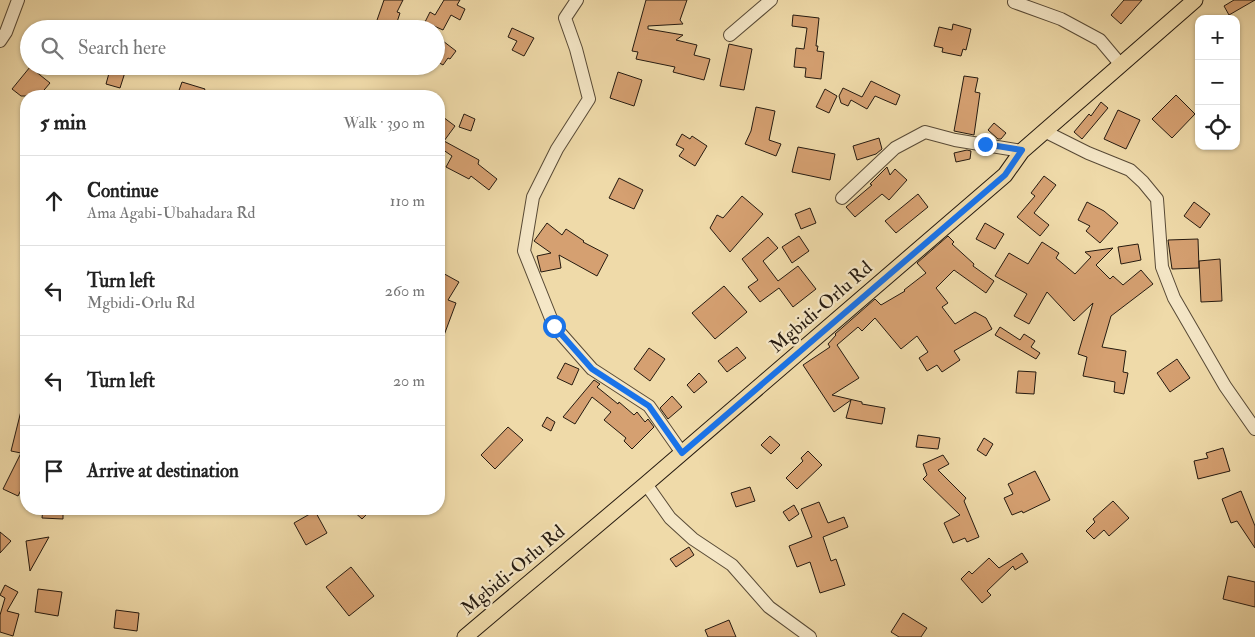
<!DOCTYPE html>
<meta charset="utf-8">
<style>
:root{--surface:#fff;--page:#f6f6f6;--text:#222;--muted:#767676;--line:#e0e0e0}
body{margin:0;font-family:"IM FELL Double Pica",serif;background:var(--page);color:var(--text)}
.controls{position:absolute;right:15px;top:15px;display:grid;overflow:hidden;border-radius:10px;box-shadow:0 1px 4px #0004}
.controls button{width:45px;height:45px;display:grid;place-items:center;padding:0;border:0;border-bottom:1px solid var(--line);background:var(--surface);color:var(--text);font:25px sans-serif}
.stop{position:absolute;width:15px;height:15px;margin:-11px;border:4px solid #1a73e8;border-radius:50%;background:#fff}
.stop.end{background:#1a73e8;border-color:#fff;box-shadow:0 1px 5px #0008}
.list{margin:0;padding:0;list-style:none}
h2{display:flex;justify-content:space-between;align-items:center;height:65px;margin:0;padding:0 20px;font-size:21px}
h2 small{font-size:16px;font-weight:400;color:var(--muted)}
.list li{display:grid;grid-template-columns:32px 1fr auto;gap:15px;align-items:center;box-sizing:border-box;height:90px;padding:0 20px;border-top:1px solid var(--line)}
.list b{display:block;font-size:19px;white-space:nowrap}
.list p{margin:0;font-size:16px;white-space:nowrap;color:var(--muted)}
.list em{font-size:16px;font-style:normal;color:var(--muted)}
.icon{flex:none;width:28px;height:28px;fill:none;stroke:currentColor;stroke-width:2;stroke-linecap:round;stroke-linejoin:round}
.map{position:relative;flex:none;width:1255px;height:637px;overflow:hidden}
.search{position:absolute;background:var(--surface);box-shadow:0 1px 4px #0004;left:20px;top:20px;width:425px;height:55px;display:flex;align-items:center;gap:12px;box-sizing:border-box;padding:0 18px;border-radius:28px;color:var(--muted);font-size:19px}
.panel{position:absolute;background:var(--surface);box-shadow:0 1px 4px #0004;left:20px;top:90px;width:425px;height:425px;border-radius:20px}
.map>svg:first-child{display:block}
.building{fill:#d5a071;stroke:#251a10}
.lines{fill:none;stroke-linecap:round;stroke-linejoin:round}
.minor-casing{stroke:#584a36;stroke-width:14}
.major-casing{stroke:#251a10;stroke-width:17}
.minor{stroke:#f5e7c7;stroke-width:12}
.major{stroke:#efdaa9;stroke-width:15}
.route{stroke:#1a73e8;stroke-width:6}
.labels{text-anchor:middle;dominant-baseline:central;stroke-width:4.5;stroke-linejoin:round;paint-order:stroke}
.street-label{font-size:19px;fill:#251a10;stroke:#f5e7c7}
</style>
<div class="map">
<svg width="1255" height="637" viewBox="0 0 1255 637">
<rect width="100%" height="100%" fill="#efdaa9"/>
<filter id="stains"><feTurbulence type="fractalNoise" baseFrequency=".004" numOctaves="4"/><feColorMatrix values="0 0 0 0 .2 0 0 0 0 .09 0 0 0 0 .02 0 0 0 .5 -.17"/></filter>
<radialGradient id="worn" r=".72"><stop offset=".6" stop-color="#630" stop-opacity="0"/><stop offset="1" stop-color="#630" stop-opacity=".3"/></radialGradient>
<path class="building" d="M384,0H403L397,12L400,13L395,28L376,23Z
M444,0H460L457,5L465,9L460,20L451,15L443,30L425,22L430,12L435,15Z
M646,0H687L680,20L683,24L648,26V29L683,35L676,40L697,45L694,55L710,59L704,80L673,72L675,67L636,59L638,52L632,51Z
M1124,0H1142L1121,24L1111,15Z
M1234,0H1255L1229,15L1224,6Z
M793,15L819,18L816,46H818L817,51L824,52L821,79L805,77L806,68L794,67L796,48L804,49L807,28L792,26Z
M953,24L971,29L966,50L963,49L961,56L942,52L943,48L934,46L939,27L952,30Z
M512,28L534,38L524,56L512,50L517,41L508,37Z
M443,41L456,51L450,59L448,58L443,65L436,61V51Z
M729,44L752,49L744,90L720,86Z
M111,66H127L120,88L106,84Z
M30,67L50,83L39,96H21L12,89Z
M618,72L642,80L634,106L610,98Z
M964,76L978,78L975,92L980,93L974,135L954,131Z
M871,81L900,95L896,105L875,96L867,109L851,100L848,106L841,103L839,96L843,88L862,97Z
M182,82L205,89L202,96H177Z
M825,89L837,96L829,113L816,107Z
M1176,95L1195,114L1172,138L1152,119Z
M1101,102L1108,108L1082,139L1074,132L1089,114L1091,116Z
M756,107L775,111L769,140L781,144L776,156L745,144L751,131Z
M1118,110L1140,120L1126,149L1104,139Z
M439,114L455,126L444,141L479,160L478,164L497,179L489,190L471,176L469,179L446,167L452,156L439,147Z
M464,114L475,119L471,131L459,127Z
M994,123L1006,133L1001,139H998L988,130Z
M682,134L690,139L692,136L707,146L695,166L679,156L684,149L676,145Z
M879,138L882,149L876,154L857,160L853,146Z
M798,147L835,154L830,180L792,172Z
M967,150L971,151L970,159L956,162L954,153Z
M887,167L890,175L895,169L907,180L889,200L882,194L855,217L846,207L872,185L870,184Z
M1044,176L1056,185L1034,213L1049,225L1040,236L1017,217L1035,196L1031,193Z
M619,178L643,190L634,209L609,198Z
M918,194L928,207L896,233L885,221Z
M742,196L763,214L730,252L710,228L717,215L723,218Z
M1087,202L1104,211L1118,223L1100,243L1086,231L1090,226L1078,220Z
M1194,202L1210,214L1200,228L1184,216Z
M810,208L816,223L801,229L795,214Z
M547,223L562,235L566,229L584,241L583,242L608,255L597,276L559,255L561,268L541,272L537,256L551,253L534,241Z
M985,223L1004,234L995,249L976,239Z
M799,236L809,251L792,263L782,247Z
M948,236L954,242L952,244L974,264L973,266L994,281L986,293L954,270L936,288L948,303L942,307L955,324L975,312L986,318L992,329L954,351L960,360L942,372L937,365L927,371L919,358L928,352L917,336L901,349L875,318L862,331L858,327L837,345L859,378L832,395L862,402V404L885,408L882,424L846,418L851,400L834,412L803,365L830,347L828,344L836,335L835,334L875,299L881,305L905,291L904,290L926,273L917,263Z
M768,237L778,248L763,261L778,281L798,266L816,289L793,307L779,288L760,302L748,287L758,280L742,259Z
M1198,239L1199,268L1172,269L1168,240Z
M1042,242L1059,253L1056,258L1075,274L1091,257L1085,252L1113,248L1096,265L1110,279L1113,276L1123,285L1141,270L1153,284L1111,316L1102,347L1126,351L1123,372L1128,373L1124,394L1114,392L1115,382L1083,376L1087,357L1078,354L1093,303L1074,321L1047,292L1029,324L1014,316L1027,294L995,276L1009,253L1028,264Z
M1138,244L1141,260L1121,264L1118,247Z
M1220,259L1222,301L1201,302L1199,261Z
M439,271L459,282L448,300L456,303L440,346Z
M724,286L747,312L715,339L692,313Z
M1000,327L1020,340L1024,334L1035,341L1031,347L1040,353L1036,359L995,335Z
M737,347L746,358L727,372L718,361Z
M649,348L665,359L650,381L634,369Z
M1177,359L1190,378L1170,392L1157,373Z
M565,363L579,369L572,385L557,378Z
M1018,371L1036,372L1034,394L1016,393Z
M699,373L707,382L694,393L687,385Z
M594,380L600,384L597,387L618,404L619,402L634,415L637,412L645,422L648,419L654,427L632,449L624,441L626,438L604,420L611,412L592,397L575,424L563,417Z
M672,396L682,407L668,419L660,408Z
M23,403H26V480L18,496L3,489L21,453L11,451Z
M547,417L555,422L551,431L542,426Z
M508,427L523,440L495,469L481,455Z
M918,435L940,438L938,449L916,447Z
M770,436L780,445L771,454L761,445Z
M984,438L993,444L986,456L977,450Z
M1223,448L1230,471L1198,479L1194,461L1208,458L1206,453Z
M808,451L822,465L797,489L786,478L803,461L801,458Z
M943,455L949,464L938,470L966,498L964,501L979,537L967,542L965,538L953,543L944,523L960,515L923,479L927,475L923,464Z
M1035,471L1050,500L1023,513L1022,511L1012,515L1004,498L1013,494L1008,484Z
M750,487L755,501L736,507L731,493Z
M1241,491L1255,526V548L1237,521L1231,523L1222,499Z
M1113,501L1129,518L1109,536L1104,530L1094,539L1086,531L1095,522L1093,519Z
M819,502L828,523L844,517L848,527L823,537L831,561L836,559L845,585L820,593L810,562L797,567L789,546L812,537L801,509Z
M794,505L799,514L789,521L783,512Z
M43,509H63V519L42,518Z
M351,509H372L362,519Z
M315,511L327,533L306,545L294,523Z
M0,532L11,541L0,553Z
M49,537L30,571L26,541Z
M689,547L694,555L676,567L670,559Z
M1022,553L1028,562L1015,570L1013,566L987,591L991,595L982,603L961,579L969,571L972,574L989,558L999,568Z
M351,567L374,596L349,616L326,587Z
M1228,576L1255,582V607L1223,599Z
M5,585L18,592L7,611L19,614L13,636L0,632V615L5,598L0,595Z
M38,589L62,592L58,616L35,612Z
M116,610L139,613L137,631L114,628Z
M903,613L927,628L921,637H899L891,632Z
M729,620L736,637H708L705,630Z"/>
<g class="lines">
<defs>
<path id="minor" d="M577,0L565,18L576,49L589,99L557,149L533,197L524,251L554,326L592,369L649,406L682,453
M1014,2L1061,19L1100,40L1121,65
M730,35L771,0
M0,41L6,32L18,0
M1044,131L1088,153L1130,170L1143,182L1157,199L1162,267L1174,298L1225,386L1255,429
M842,198L895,148L925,132L955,140L1022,151
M646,484L670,518L693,539L732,565L769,607L810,637"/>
<path id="major" d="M465,637L646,484L1005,175L1022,151L1195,0"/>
</defs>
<use href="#minor" class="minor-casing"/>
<use href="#major" class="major-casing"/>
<use href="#minor" class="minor"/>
<use href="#major" class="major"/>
</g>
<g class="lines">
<path class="route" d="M554,326L592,369L649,406L682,453L1005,175L1022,150L985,144"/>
</g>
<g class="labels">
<g class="street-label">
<text transform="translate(821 307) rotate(-41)">Mgbidi-Orlu Rd</text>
<text transform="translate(513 570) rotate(-40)">Mgbidi-Orlu Rd</text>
</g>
</g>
<rect width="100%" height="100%" filter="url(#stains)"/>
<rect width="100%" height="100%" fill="url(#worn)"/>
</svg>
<div class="controls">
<button>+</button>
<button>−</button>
<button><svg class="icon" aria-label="locate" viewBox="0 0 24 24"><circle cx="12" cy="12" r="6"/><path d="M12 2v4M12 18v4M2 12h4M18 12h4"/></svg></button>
</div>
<div class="stop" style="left:554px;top:326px"></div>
<div class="stop end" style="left:985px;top:144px"></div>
<div class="search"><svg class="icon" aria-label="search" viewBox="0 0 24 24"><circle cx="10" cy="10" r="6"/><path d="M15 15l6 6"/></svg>Search here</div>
<section class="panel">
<h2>5 min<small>Walk · 390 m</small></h2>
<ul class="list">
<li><svg class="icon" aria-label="ahead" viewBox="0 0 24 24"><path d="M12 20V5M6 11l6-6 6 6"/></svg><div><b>Continue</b><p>Ama Agabi-Ubahadara Rd</p></div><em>110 m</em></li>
<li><svg class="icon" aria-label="left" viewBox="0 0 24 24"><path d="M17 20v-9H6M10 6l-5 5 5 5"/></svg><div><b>Turn left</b><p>Mgbidi-Orlu Rd</p></div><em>260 m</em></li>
<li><svg class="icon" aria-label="left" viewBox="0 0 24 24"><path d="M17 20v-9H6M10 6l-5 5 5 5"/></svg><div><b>Turn left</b></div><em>20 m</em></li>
<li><svg class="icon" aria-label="arrive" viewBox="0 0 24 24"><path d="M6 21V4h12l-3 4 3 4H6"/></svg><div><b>Arrive at destination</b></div></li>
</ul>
</section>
</div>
